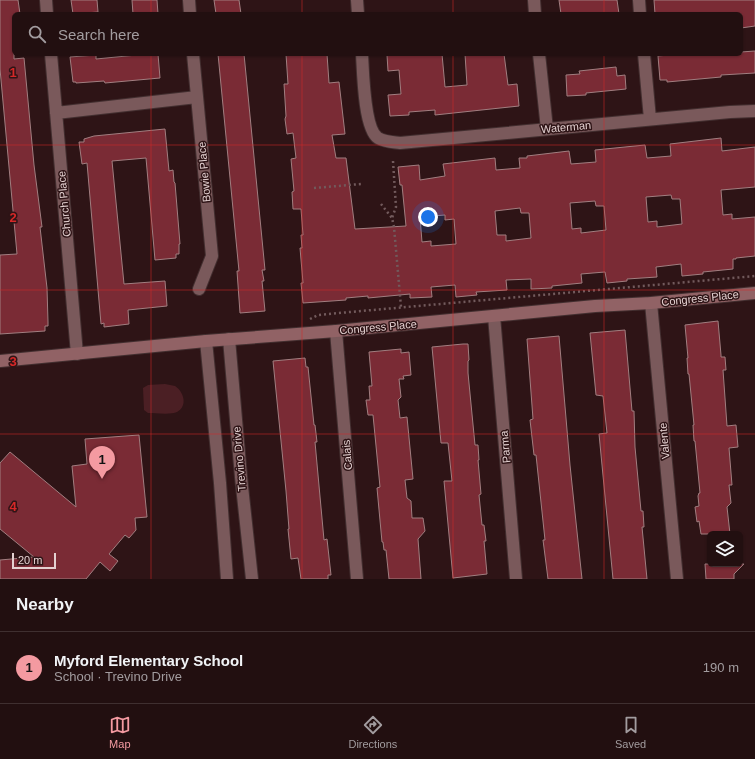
<!DOCTYPE html>
<meta charset="utf-8">
<style>
:root{--surface:#220f10;--page:#2e1d1e;--text:#f1f3f6;--muted:#a29c9f;--line:#3f2f30;--accent:#f49aa1}
body{margin:0;font-family:Arial,sans-serif;background:var(--page);color:var(--text)}
.controls{position:absolute;right:12px;bottom:12px;display:grid;overflow:hidden;border-radius:6px;box-shadow:0 1px 3px #0004}
.controls button{width:36px;height:36px;display:grid;place-items:center;padding:0;border:0;border-bottom:1px solid var(--line);background:var(--surface);color:var(--text);font:20px sans-serif}
.scale{position:absolute;left:12px;bottom:10px;width:44px;box-sizing:border-box;padding-left:4px;border:2px solid #e4d1d1;border-top:0;font-size:11px;line-height:14px;white-space:nowrap;color:#e4d1d1;-webkit-text-stroke:3px #2e1416;paint-order:stroke}
.you{position:absolute;left:428px;top:217px;width:14px;height:14px;margin:-10px;border:3px solid #fff;border-radius:50%;background:#1a73e8;box-shadow:0 0 0 6px #1a73e833}
.badge{display:grid;place-items:center;width:26px;height:26px;border-radius:50%;background:var(--accent);color:#111;font-size:13px;font-weight:700}
.pin{position:absolute;translate:-50% -33px;filter:drop-shadow(0 1px 2px #0008)}
.pin::after{content:'';position:absolute;top:21px;width:14px;height:12px;background:inherit;clip-path:polygon(0 0,100% 0,50% 100%)}
.list{margin:0;padding:0;list-style:none}
h2{display:flex;justify-content:space-between;align-items:center;height:52px;margin:0;padding:0 16px;font-size:17px}
h2 small{font-size:13px;font-weight:400;color:var(--muted)}
.list li{display:grid;grid-template-columns:26px 1fr auto;gap:12px;align-items:center;box-sizing:border-box;height:72px;padding:0 16px;border-top:1px solid var(--line)}
.list b{display:block;font-size:15px;white-space:nowrap}
.list p{margin:0;font-size:13px;white-space:nowrap;color:var(--muted)}
.list em{font-size:13px;font-style:normal;color:var(--muted)}
.icon{flex:none;width:22px;height:22px;fill:none;stroke:currentColor;stroke-width:2;stroke-linecap:round;stroke-linejoin:round}
.map{position:relative;flex:none;width:755px;height:579px;overflow:hidden}
.search{position:absolute;background:var(--surface);box-shadow:0 1px 3px #0004;left:12px;right:12px;top:12px;height:44px;display:flex;align-items:center;gap:10px;box-sizing:border-box;padding:0 14px;border-radius:6px;color:var(--muted);font-size:15px}
.sheet{height:124px;background:var(--surface)}
nav{display:flex;justify-content:space-around;align-items:center;box-sizing:border-box;height:56px;border-top:1px solid var(--line);background:var(--surface);font-size:11px;color:var(--muted)}
nav a{display:grid;justify-items:center;gap:2px}
nav .on{color:var(--accent)}
.map>svg:first-child{display:block}
.green{fill:#4b1f24}
.building{fill:#7a2b35;stroke:#a17e80;fill-rule:evenodd}
.lines{fill:none;stroke-linecap:round;stroke-linejoin:round}
.street-casing{stroke:#432f30;stroke-width:14}
.secondary-casing{stroke:#432f30;stroke-width:14}
.path{stroke:#725a5c;stroke-width:2.5;stroke-dasharray:2 3;stroke-linecap:butt}
.street{stroke:#7a595b;stroke-width:12}
.secondary{stroke:#916265;stroke-width:12}
.grid{fill:none;stroke:#d62828;stroke-width:1;stroke-opacity:0.55}
.labels{text-anchor:middle;dominant-baseline:central;stroke-width:3;stroke-linejoin:round;paint-order:stroke}
.street-label{font-size:11px;fill:#e4d1d1;stroke:#2e1416}
.grid-label{font-size:13px;text-anchor:middle;font-weight:bold;fill:#d62828;stroke:#2e1416;stroke-width:3;stroke-linejoin:round;paint-order:stroke}
</style>
<div class="map">
<svg width="755" height="579" viewBox="0 0 755 579">
<rect width="100%" height="100%" fill="#2e1416"/>
<path class="green" d="M165,384C168,385 172,385 175,386C184,392 188,406 177,412C171,415 155,413 148,413L144,410L143,388L148,385Z"/>
<path class="building" d="M0,0H18L20,14H14V59L24,58L34,165L42,227H40L47,288L48,322V326H45V331L0,334V255L17,254L0,69Z
M71,0H97L98,12L73,14Z
M132,0H157L158,14H133Z
M214,0H239L241,14H216Z
M559,0H617L619,14H561Z
M654,0H755V26L741,28V14H655Z
M755,51V73L721,75V77L667,82V80H660L658,56L680,54H741V52Z
M147,54H158L160,78L105,83L104,81L76,83V82H73L70,57L96,55V59Z
M218,54H244L265,270H262L264,281H262L265,311L240,313L237,271H239Z
M286,54H327L329,83L339,82L345,134L332,135L336,158H346L355,229L406,226L402,185H400L398,167L419,165L420,180L445,176L443,164L495,158L496,170L520,168L519,158H527V156L569,151L571,164L596,162L595,150L645,145L647,158L671,156L670,144L721,138L722,151L755,147V187L721,190L723,215L732,214V219L755,217V256L736,258V259H733V269L703,272V274L682,276L681,264L656,267L657,277L627,279V281L607,283L605,272L581,274L582,283L552,286V288L531,289V279L506,280L507,290L476,292L477,295L456,297L455,285L431,287L432,297L410,298V294L368,298V296L346,298V300L303,303L301,283H303L300,248H302L301,235H303L301,209H293L292,192L294,191L291,159L296,158L293,133L287,134L285,119L286,116L284,84H288ZM671,195L672,199H680L682,224L657,227V221L648,222L646,197ZM595,201L596,206H604L606,230L581,233V228L572,229L570,203ZM520,208L521,213H529L531,238L506,241V235H497L495,211ZM445,215V220L454,219L456,244L431,246V241L422,242L420,217Z
M388,54H442L445,87L467,85L465,54H504L508,85L517,84L519,106L435,115V110L409,112V115L390,116L388,95L401,94L399,70L388,71L387,55Z
M616,67L617,76L625,75L626,89L586,93V95L567,96L566,75L580,74L579,71Z
M165,129L169,171L173,170L174,182L175,183L180,244H179V254H176V258L155,260L146,158L112,161L124,284L165,281L167,306L128,310L129,324L104,327V323L101,324L87,163L82,164L79,142H84V139L94,136Z
M718,321L721,355V357H725L726,370H723L727,426L736,425L738,447L729,448L732,485H729L731,503L727,507L730,534H701L699,521L697,522L695,507L699,506L698,496L699,493H700L695,441H694L693,425H694L689,374H688L687,358H688L685,325Z
M625,330L632,411H634L635,447L641,511H643L644,527H642L647,579H613L599,434L607,433L603,396L596,395L590,333Z
M559,336L570,465L582,579H548L543,540H545L536,455H534L530,420L533,419L527,339Z
M463,344H468L469,360L468,361V373L475,445H478L479,460H478L481,494L479,495L482,525H484L486,541H484L487,574L453,578L444,481H452L448,443H441L432,347Z
M401,349V353L409,352L411,375L403,376L404,379H399L401,397L398,400L400,418L407,417L413,479L405,480L407,498L411,501L412,518H423L425,531L418,539L421,579H389L386,550H384L383,542H382L377,488L380,487L373,415H368L366,400H370L369,386H372L369,352Z
M305,358L306,367H308L314,425H315L317,442H315L324,540L327,539L331,575H328V579H301L298,558L291,559L288,529H289L286,491L273,361Z
M139,435L147,517L135,518L136,530L129,538L125,535L109,554L118,561L110,571L100,562L86,579H0V560L34,557L0,529V463L10,452L76,507L72,466L87,464L85,439Z
M705,564H744L734,574V579H706Z"/>
<g class="lines">
<defs>
<path id="street" d="M46,0L47,14
M189,0L190,14
M357,0L358,14
M534,0L535,14
M639,0L640,14
M51,54L77,354
M193,54L212,256L199,289
M362,54C363,71 364,129 378,138C385,142 392,142 400,143L730,112L755,111
M539,54L547,129
M644,54L650,119
M56,113L197,97
M651,303L677,579
M494,316L516,579
M336,331L357,579
M229,339L241,477L252,579
M206,341L220,483L227,579"/>
<path id="secondary" d="M0,361L206,341L336,331L595,306L651,303L755,293"/>
</defs>
<use href="#street" class="street-casing"/>
<use href="#secondary" class="secondary-casing"/>
<path class="path" d="M393,161L396,207L392,218L394,227L401,307
M314,188L361,184
M381,204L392,218
M310,319L318,315L339,313L755,276"/>
<use href="#street" class="street"/>
<use href="#secondary" class="secondary"/>
</g>
<path class="grid" d="M151,0V14M302,0V14M453,0V14M604,0V14M151,54V579M302,54V579M453,54V579M604,54V579M0,145H755M0,290H755M0,434H755"/>
<g class="labels">
<g class="street-label">
<text transform="translate(566 127) rotate(-5)">Waterman</text>
<text transform="translate(204 172) rotate(-95)">Bowie Place</text>
<text transform="translate(64 204) rotate(-95)">Church Place</text>
<text transform="translate(700 298) rotate(-6)">Congress Place</text>
<text transform="translate(378 327) rotate(-5)">Congress Place</text>
<text transform="translate(664 441) rotate(-95)">Valente</text>
<text transform="translate(505 447) rotate(-95)">Parma</text>
<text transform="translate(347 455) rotate(-95)">Calais</text>
<text transform="translate(239 459) rotate(-95)">Trevino Drive</text>
</g>
</g>
<g class="grid-label">
<text x="13" y="77">1</text>
<text x="13" y="222">2</text>
<text x="13" y="366">3</text>
<text x="13" y="511">4</text>
</g>
</svg>
<div class="controls">
<button><svg class="icon" aria-label="layers" viewBox="0 0 24 24"><path d="M12 4l9 5-9 5-9-5zM3 14l9 5 9-5"/></svg></button>
</div>
<div class="scale">20 m</div>
<div class="you"></div>
<div class="pin badge" style="left:102px;top:479px">1</div>
<div class="search"><svg class="icon" aria-label="search" viewBox="0 0 24 24"><circle cx="10" cy="10" r="6"/><path d="M15 15l6 6"/></svg>Search here</div>
</div>
<section class="sheet">
<h2>Nearby<small></small></h2>
<ul class="list">
<li><span class="badge">1</span><div><b>Myford Elementary School</b><p>School · Trevino Drive</p></div><em>190 m</em></li>
</ul>
</section>
<nav>
<a class="on"><svg class="icon" aria-label="map" viewBox="0 0 24 24"><path d="M3 6l6-2 6 2 6-2v14l-6 2-6-2-6 2zM9 4v14M15 6v14"/></svg>Map</a>
<a><svg class="icon" aria-label="directions" viewBox="0 0 24 24"><path d="M12 3l9 9-9 9-9-9zM9 14v-3h6M13 9l2 2-2 2"/></svg>Directions</a>
<a><svg class="icon" aria-label="saved" viewBox="0 0 24 24"><path d="M7 4h10v16l-5-4-5 4z"/></svg>Saved</a>
</nav>
